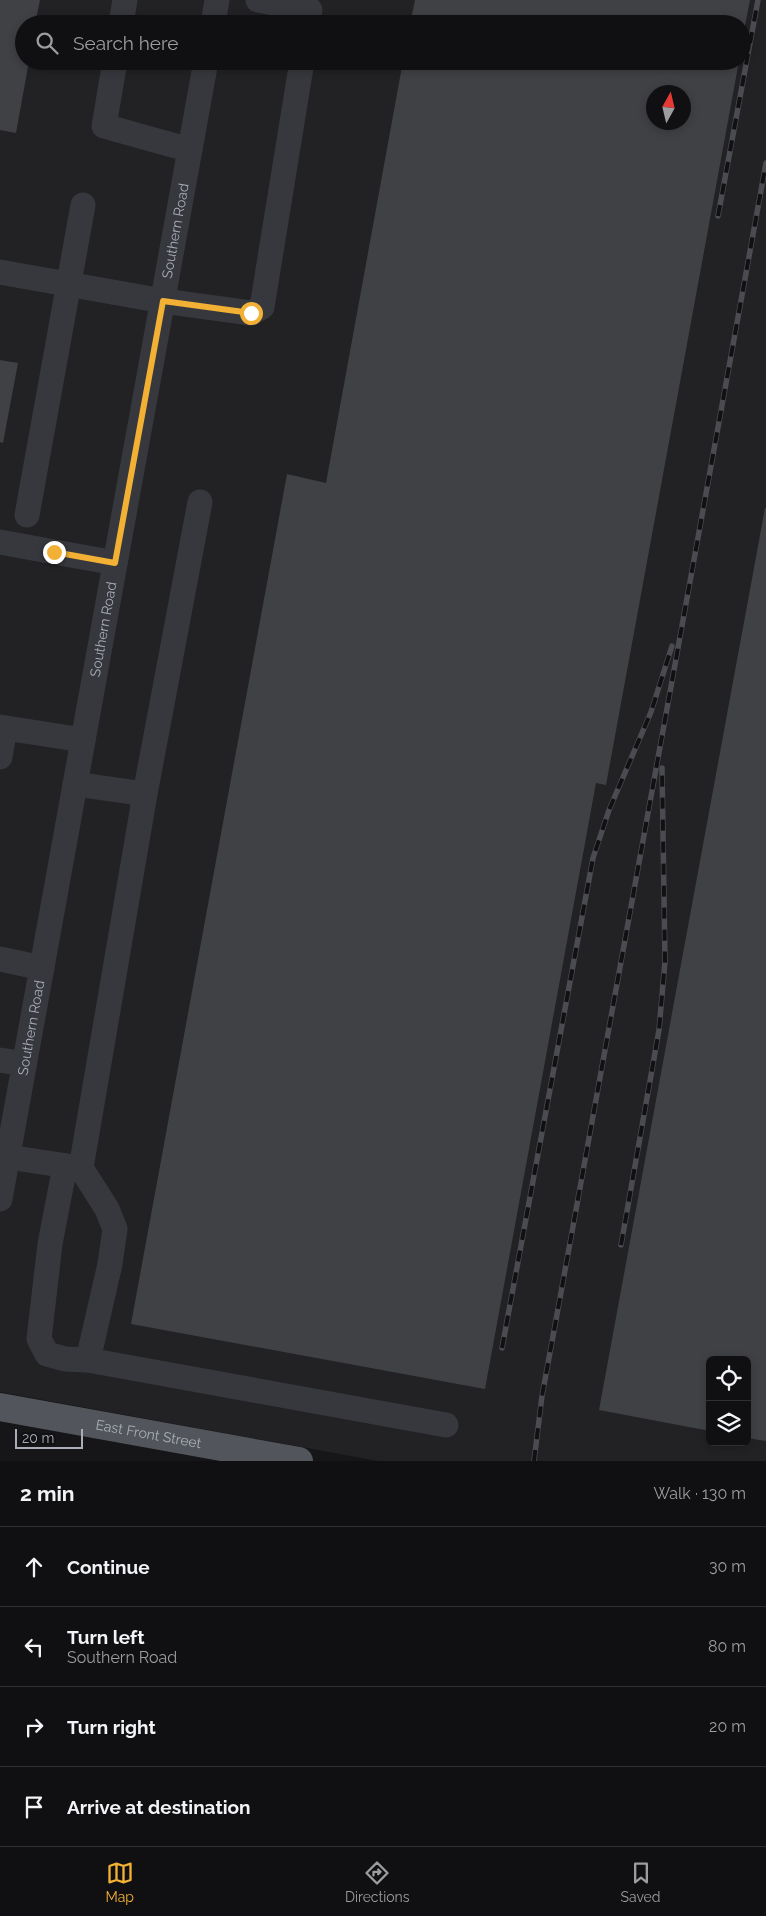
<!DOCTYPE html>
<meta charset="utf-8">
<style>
:root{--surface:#101012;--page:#1e1e20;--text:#f1f3f6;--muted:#9c9d9f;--line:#303032;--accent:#f2b134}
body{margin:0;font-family:Raleway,sans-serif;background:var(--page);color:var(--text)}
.controls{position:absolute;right:15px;bottom:15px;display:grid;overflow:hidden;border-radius:8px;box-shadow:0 2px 8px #0003}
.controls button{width:45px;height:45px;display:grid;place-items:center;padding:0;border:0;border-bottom:1px solid var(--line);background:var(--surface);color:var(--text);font:25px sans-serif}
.compass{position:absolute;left:646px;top:85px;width:45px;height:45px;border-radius:50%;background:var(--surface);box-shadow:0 2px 8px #0003;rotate:8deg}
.scale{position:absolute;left:15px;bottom:12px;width:68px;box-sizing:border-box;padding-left:5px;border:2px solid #a8adb8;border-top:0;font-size:14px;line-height:18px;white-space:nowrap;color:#a8adb8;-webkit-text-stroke:4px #111113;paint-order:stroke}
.stop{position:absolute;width:15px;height:15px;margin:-11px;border:4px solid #f2b134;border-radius:50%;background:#fff}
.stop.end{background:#f2b134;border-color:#fff;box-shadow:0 1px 5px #0008}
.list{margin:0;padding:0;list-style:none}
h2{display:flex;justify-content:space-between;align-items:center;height:65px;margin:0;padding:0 20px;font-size:21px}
h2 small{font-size:16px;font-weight:400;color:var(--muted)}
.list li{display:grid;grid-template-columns:32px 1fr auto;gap:15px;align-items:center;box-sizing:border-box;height:80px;padding:0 20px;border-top:1px solid var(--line)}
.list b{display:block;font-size:19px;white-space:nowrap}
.list p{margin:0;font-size:16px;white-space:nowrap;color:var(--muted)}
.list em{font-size:16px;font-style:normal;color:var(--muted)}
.icon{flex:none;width:28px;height:28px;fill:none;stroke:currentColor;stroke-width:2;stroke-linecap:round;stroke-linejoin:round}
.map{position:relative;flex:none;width:766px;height:1461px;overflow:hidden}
.search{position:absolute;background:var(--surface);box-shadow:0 2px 8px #0003;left:15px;right:15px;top:15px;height:55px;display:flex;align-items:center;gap:12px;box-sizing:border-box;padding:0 18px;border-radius:28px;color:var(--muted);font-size:19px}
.sheet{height:385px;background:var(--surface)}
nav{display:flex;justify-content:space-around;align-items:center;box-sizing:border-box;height:70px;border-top:1px solid var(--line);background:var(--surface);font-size:14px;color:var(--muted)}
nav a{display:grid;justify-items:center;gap:2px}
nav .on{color:var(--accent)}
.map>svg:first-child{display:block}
.built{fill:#222225;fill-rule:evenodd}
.building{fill:#404145;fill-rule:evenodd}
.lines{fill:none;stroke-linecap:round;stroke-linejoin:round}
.minor{stroke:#37383d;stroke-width:25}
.major{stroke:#53555c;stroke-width:28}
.rail-casing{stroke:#4a4c52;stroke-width:5.5}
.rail{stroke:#111113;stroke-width:4;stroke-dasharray:11;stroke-linecap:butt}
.route{stroke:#f2b134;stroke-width:6}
.labels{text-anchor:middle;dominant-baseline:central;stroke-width:4;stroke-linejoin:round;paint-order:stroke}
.street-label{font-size:14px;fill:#a8adb8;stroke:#111113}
</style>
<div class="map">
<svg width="766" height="1461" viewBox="0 0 766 1461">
<rect width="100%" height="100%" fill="#161618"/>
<path class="built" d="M0,0H766V1461H378L0,1392ZM24,24H742V61H24ZM654,92H684V122H654ZM710,1360H747V1442H710Z"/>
<path class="building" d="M0,0H40L35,24H24V61H29L16,133L0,130Z
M415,0H750L743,36L742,24H410Z
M403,61H739L606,785L596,783L485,1389L131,1324L287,474L326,483ZM654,92H684V122H654Z
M0,360L18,363L3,443L0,442Z
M765,508H766V1441L747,1438V1360H710V1431L599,1410Z"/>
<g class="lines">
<g class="minor">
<path d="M258,0L310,10"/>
<path d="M121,24L125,0"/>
<path d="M213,24L217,0"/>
<path d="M115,61L104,126L190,150"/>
<path d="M0,272L163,301L251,313L262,307L302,61"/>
<path d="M27,515L83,205"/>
<path d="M0,542L115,563"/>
<path d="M0,727L83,740"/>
<path d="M0,757L5,728"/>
<path d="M145,794L200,502"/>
<path d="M0,959L42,968"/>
<path d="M0,1060L24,1064"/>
<path d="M8,1157L81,1168L145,794L75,784"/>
<path d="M65,1166L50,1244L39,1339L47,1354L65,1359L88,1360L110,1264L115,1229L107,1209L81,1168"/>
<path id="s1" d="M0,1199L206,61"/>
<path d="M88,1360L446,1425"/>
</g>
<path class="major" id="s2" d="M0,1407L299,1461"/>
<defs>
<path id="rail" d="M718,216L758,0
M621,1245L659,1030L665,961L662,768
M502,1348L593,858L609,810L651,712L672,646
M534,1461L542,1396L560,1298L766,163"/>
</defs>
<use href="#rail" class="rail-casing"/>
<use href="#rail" class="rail"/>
</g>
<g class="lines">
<path class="route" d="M54,552L115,563L163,301L251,313"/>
</g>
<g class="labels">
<g class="street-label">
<text stroke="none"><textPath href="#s1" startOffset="984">Southern Road</textPath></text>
<text stroke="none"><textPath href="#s1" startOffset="579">Southern Road</textPath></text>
<text stroke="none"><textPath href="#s1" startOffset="174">Southern Road</textPath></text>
<text stroke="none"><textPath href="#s2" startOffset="151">East Front Street</textPath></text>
</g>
</g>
</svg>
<div class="controls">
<button><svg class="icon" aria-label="locate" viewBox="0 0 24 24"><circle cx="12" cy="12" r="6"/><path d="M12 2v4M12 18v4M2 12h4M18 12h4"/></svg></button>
<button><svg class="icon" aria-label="layers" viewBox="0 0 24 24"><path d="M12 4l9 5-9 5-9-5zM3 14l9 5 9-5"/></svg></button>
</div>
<svg class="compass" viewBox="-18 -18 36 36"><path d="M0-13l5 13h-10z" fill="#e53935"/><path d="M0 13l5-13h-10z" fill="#9c9d9f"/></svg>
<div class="scale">20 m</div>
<div class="stop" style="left:251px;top:313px"></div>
<div class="stop end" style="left:54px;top:552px"></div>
<div class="search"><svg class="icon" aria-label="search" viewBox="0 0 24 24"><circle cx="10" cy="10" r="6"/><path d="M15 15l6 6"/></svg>Search here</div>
</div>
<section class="sheet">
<h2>2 min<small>Walk · 130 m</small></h2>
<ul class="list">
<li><svg class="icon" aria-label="ahead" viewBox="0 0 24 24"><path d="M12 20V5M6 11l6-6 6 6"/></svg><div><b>Continue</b></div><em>30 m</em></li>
<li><svg class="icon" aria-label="left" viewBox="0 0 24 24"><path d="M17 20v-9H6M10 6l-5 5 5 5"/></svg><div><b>Turn left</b><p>Southern Road</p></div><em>80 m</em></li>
<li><svg class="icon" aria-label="right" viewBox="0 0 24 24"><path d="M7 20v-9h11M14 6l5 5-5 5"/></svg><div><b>Turn right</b></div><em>20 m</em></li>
<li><svg class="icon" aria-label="arrive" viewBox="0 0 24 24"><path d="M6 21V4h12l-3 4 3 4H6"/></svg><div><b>Arrive at destination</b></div></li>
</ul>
</section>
<nav>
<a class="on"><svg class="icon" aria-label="map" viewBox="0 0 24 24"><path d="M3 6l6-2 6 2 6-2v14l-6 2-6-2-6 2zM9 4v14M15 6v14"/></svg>Map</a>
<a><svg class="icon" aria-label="directions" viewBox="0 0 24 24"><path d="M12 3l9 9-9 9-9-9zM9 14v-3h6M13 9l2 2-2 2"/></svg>Directions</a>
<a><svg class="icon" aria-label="saved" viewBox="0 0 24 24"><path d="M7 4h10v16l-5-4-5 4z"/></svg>Saved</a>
</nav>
